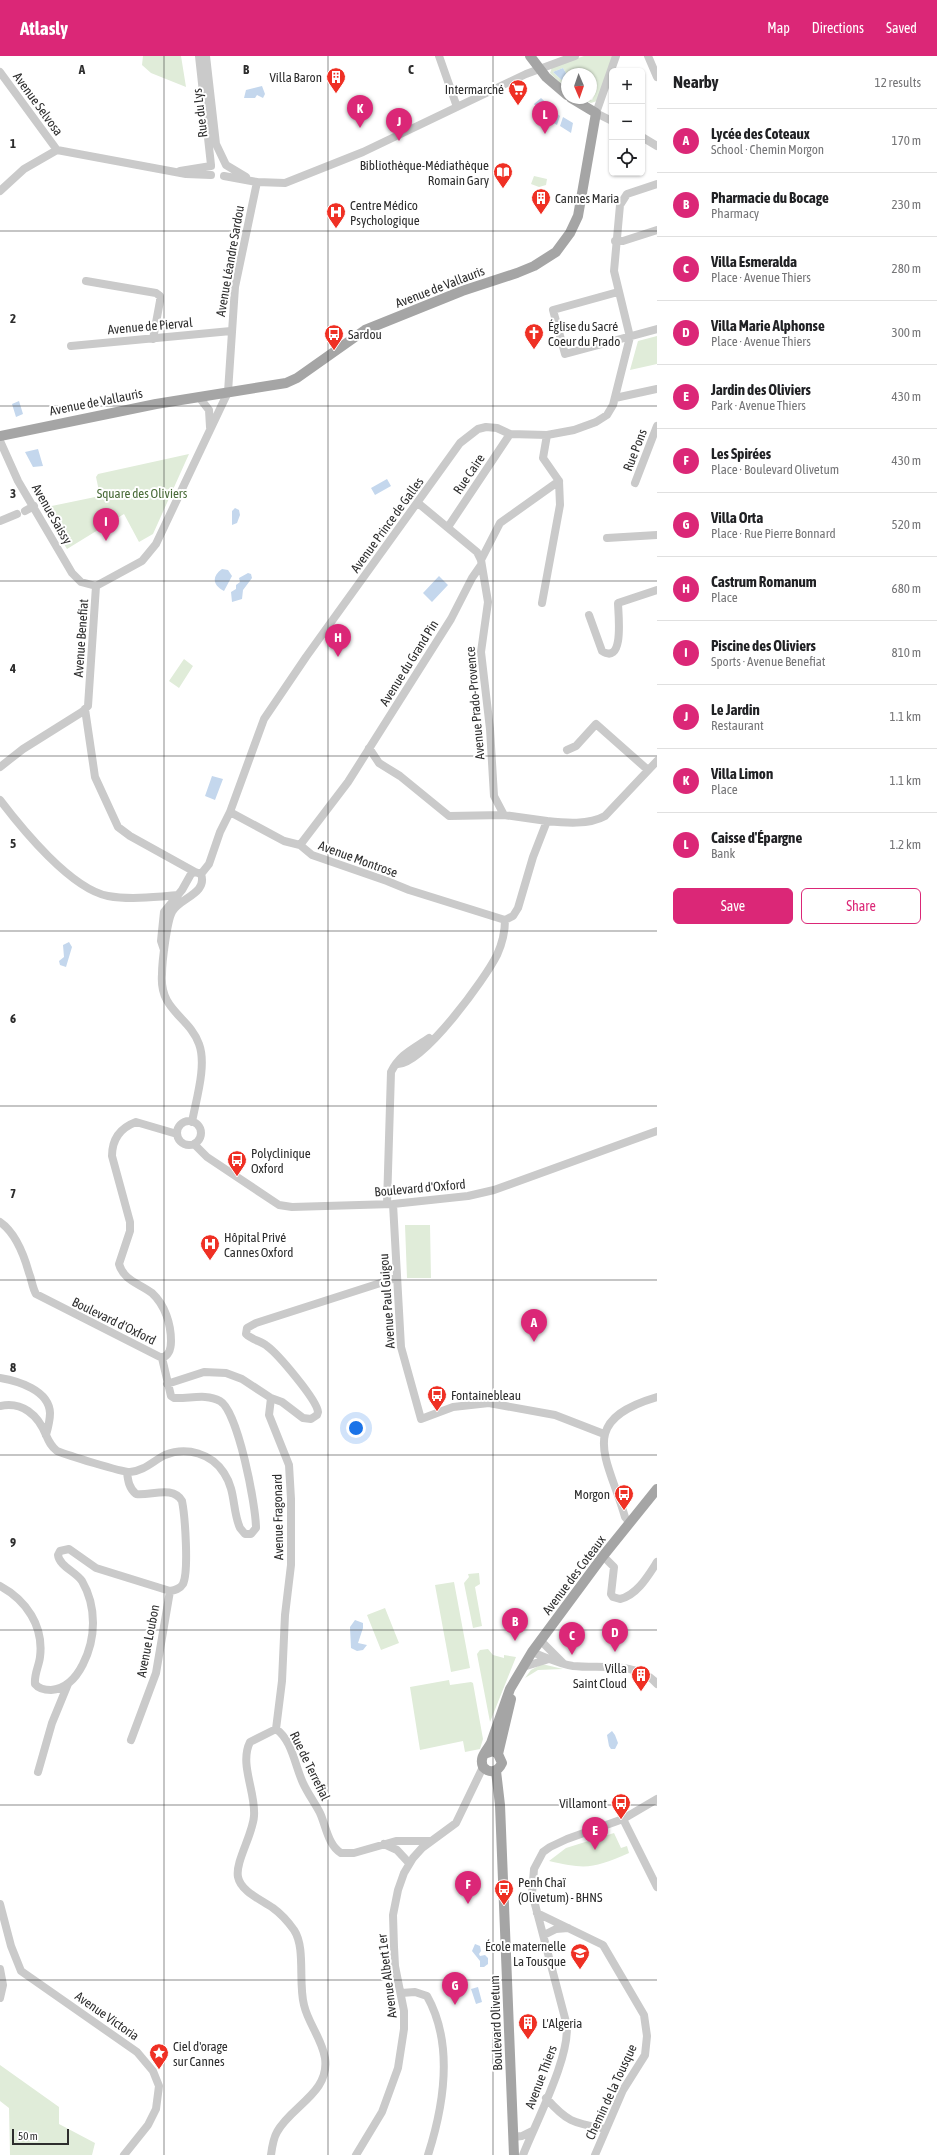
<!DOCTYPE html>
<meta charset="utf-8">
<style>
:root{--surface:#fff;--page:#f6f6f6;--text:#202124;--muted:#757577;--line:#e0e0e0;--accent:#db2777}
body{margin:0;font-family:"Asap Condensed",sans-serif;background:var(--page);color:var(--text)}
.controls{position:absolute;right:12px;top:12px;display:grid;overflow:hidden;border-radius:6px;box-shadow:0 1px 3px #0004}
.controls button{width:36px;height:36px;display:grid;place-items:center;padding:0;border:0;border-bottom:1px solid var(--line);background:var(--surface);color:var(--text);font:20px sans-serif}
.compass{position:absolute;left:561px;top:12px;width:36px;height:36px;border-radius:50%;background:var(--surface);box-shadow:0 1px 3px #0004;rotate:178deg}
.scale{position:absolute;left:12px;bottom:10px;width:57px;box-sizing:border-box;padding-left:4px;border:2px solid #2d2d2d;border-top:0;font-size:11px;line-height:14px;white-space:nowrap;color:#2d2d2d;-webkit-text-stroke:3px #fff;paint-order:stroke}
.you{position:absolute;left:356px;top:1372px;width:14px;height:14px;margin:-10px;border:3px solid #fff;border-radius:50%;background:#1a73e8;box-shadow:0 0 0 6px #1a73e833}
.badge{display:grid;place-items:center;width:26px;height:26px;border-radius:50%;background:var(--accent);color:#fff;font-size:13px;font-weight:700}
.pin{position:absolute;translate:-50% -33px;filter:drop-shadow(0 1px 2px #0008)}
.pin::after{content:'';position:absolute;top:21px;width:14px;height:12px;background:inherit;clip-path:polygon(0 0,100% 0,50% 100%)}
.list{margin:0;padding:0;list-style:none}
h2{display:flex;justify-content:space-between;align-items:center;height:52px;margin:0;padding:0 16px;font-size:17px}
h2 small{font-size:13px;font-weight:400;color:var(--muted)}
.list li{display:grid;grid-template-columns:26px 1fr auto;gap:12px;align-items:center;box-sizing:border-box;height:64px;padding:0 16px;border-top:1px solid var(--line)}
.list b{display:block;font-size:15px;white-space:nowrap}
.list p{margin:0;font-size:13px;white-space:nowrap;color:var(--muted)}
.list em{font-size:13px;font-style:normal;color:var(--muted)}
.actions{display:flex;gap:8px;padding:12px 16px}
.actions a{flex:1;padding:9px 0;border:1px solid var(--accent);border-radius:6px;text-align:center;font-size:14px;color:var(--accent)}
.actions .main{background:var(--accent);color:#fff}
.icon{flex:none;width:22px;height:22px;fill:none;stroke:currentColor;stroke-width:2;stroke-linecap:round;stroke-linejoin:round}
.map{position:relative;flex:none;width:657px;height:2099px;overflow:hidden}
header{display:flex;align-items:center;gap:24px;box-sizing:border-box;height:56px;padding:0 20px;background:var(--accent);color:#fff}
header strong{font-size:19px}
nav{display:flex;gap:22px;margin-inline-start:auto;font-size:14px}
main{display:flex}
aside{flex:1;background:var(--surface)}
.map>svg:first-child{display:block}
.green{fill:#e0ecd9}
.water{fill:#c4d7ed}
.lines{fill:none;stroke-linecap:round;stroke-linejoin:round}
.minor{stroke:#cacaca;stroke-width:8}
.major{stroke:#a5a5a5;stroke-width:10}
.grid{fill:none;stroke:#2d2d2d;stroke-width:1;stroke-opacity:0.55}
.labels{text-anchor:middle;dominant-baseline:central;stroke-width:4;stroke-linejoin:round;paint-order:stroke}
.poi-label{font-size:13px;fill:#2d2d2d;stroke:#fff;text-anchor:start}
.street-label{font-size:13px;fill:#2d2d2d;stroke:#fff}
.park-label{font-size:13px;fill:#496b38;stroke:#fff}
.grid-label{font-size:13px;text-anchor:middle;font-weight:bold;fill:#2d2d2d;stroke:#fff;stroke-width:4;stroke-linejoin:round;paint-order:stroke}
</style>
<header>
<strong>Atlasly</strong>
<nav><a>Map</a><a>Directions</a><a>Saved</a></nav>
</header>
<main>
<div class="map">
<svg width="657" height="2099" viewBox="0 0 657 2099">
<rect width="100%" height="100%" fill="#fff"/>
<path class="green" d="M143,0H181L186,31L151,17L142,9Z
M584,0H614L597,45L591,47L581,42L592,44L595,38L591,36V18L567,19L563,12L553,16L567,29V33L550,17L552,11Z
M534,120L547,123L546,129L539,131L531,128Z
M657,280V308L630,314L638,285Z
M189,398L153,478L139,486L124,458L67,493L42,452L100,440L96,421L98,418Z
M184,603L193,610L179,632L169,625Z
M405,1169H430L431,1222H407Z
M479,1517L480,1528L475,1531L482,1570L473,1572L464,1527L469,1521L468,1518Z
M454,1526L470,1612L451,1616L435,1529Z
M385,1552L399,1587L381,1594L367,1559Z
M488,1593L493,1599L504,1602V1599L516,1601L490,1666L477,1598L480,1594Z
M542,1608L563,1613L538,1614L525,1622L531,1614Z
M449,1624L450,1629L471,1626L473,1627L483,1683L480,1693L465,1696L463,1685L420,1694L410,1631Z
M614,1777L621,1792L627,1790L629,1797C594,1812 587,1814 549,1805L566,1792Z
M0,2009L59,2051V2068L95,2087L92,2099H10L9,2052L0,2045Z"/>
<path class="water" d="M563,12L567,19V29L553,16Z
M262,30L265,38L263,42L257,39L255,42H244L246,34Z
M541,42L551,51L543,59L534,48Z
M554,55L560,60L557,69L546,62Z
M563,61L573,67L571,77L560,70Z
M19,345L23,358L16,361L12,348Z
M38,393L43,410L33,411L25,396Z
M387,423L391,430L375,439L371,432Z
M235,452L239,454L240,459L237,467L232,469V455Z
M222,513L228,514L232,520L224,535C212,529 212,520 222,513Z
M248,517L251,518L252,522L243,534L242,543L232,546L231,536L236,533V529L240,526L239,522Z
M439,520L448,529L432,546L423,537Z
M212,720L223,723L215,744L205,740Z
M69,886L72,891L66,911L60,909L59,905L64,901L63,889Z
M355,1564L363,1567V1572L358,1587L367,1589L363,1594L357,1595L351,1592L350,1571Z
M612,1675L615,1679L618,1687L615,1693H611L609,1690L607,1679Z
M475,1888L480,1890L481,1895L479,1898L480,1900L485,1899L488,1902V1908L484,1911H480V1905L472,1895Z
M478,1931L482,1946L476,1948L471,1933Z"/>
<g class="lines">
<path class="minor" d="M199,0L211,109
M206,0L216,88L226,109L246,121
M439,0L457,51
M648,0L657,21
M0,16L57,94
M612,65L596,57L616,0
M642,81L657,90
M180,115L211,110
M224,120L257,126L285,127L363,96L526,18L575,0
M0,135L24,113L57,94L186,118L211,119
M615,185H623L657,174
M86,225L156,237L160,240V245L153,283
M618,236L553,254L565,298L657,273
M71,290L231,275
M199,341L209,354L210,371
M615,342L657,333
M0,385L18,425L72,517L81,526L96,530
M635,427L657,370
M418,447L477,496L481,504L488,546L481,596L490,673L494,740L504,759
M25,455L34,450
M0,465L17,458
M448,471L510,378
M607,482L657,479
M481,504L500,467L559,425L543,402L547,379
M96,530L142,505L156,488L228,336L235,231L257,126
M542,547L560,449L559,425
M589,559L602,595C625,610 618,556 618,547L657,534
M85,653L95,721L118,771L130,780L195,816
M369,692L379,707L400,720L449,760L504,759L547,765
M567,694L576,690L596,668L648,714
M0,711L23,693L82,656L88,650L96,530
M0,744C22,773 71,833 108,840C130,844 156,841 178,839
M230,756L284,785L300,789L312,799L387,825L409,834L505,864
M300,789L348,726L451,563L472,522L481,509
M201,818L209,808L220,776L230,756L264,663L306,601L460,387L478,373L486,371L497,372L510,378L547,379L574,374L596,366L607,359L613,349L630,281L614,215L620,149L627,138L657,128
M164,894L161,885L164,856L182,834L191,818L195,816L201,818C208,838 179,842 172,856C167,865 162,906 162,918C159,955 189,960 199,988C207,1009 196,1044 192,1066
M398,1008C424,1007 485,923 497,899C502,888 505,877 505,864L513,860L518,852L533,801L547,765C565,767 589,769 605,760L657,705
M177 1077a12 12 0 1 1 24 0a12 12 0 1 1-24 0Z
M194,1088L207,1101L279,1149L292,1151L393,1148L468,1140L494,1134L657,1075
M387,1148L391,1016C400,998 413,993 429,982
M393,1148L401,1291L421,1363L453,1351L489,1347L555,1359L604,1378
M0,1166C16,1177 24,1199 29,1217C32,1224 32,1231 36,1238L162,1302
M162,1302C170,1299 171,1292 171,1285C171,1268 165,1249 152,1237C139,1227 124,1225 119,1208L130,1175V1166L112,1100C112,1083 120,1072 136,1066L177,1078
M0,1322C18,1325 49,1334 50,1357C50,1365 48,1372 46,1379
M167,1328L204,1316L226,1317L242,1323L271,1342L282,1346L303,1362L311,1363L317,1359L318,1356C317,1344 278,1298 267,1290C261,1285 252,1284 246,1278L247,1272L256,1267L396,1222
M271,1342L269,1359L289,1409L291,1443V1509L285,1559L282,1625L276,1673
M0,1350C22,1345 38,1359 46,1379C49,1386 51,1390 57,1395C67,1399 121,1416 130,1416C144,1415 153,1405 165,1399C187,1390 212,1398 224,1417C236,1435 232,1454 240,1472L245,1478H251L256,1472C256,1450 238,1355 220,1345C206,1337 189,1343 174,1342L171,1340L162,1302
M630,1467L625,1461C608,1402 575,1365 657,1341
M603,1500L614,1511L611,1538L613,1541L620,1543C637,1539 648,1520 657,1506
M0,1530C26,1544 44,1570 40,1601C39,1610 34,1618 35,1628C39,1633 45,1634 51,1634C80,1632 93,1590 93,1567C93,1553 89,1537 82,1525C76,1516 59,1510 58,1499L60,1495L69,1493L96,1512L170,1535C175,1534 180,1533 183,1528C189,1515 185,1460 182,1445C173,1429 151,1440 136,1438C129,1432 128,1425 127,1416
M540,1584L563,1607
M532,1596C545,1601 559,1608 573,1610C600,1613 638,1605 657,1628
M523,1611L549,1603
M131,1684L156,1617L170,1535
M38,1716L52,1667L68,1628
M623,1763L657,1831
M384,1788L397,1794L409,1807
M0,1848L11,1890L21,1915L137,1996L153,2015L159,2030L156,2053L148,2069L124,2099
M537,1857L603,1889L644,1959L647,1980L645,1999L623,2034L595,2099
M544,1879L556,1873L568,1872
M0,1913L3,1929L0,1942
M401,1937L415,1936L427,1940C454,1988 444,2049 428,2099
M546,2042C568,2067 574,2067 606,2073
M513,2081L522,2080L532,2075
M271,2099C272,2091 273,2083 277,2076C291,2050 330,2037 325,2002C322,1983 308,1967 304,1949C298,1927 306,1892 294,1874C289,1867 280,1857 273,1852C262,1844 241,1836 238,1821C235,1806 253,1778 254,1760C256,1736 239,1708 250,1686L276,1673C292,1684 295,1710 303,1727C308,1738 315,1747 320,1757C326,1770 328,1789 341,1797H354L396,1785H431
M356,2099L382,2056L398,2012L404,1973V1955L395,1910L394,1891L393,1859L398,1834L404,1817L413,1802L422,1792L456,1767L483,1711
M523,2099C535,2068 573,1996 566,1966L532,1837L534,1813L543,1796L550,1791L567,1783L623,1763L657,1743"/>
<path class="major" d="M530,0L546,21L567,39
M0,380L156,348L286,327L297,322L365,274L462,235L517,217L534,210L556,196L570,177L578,160L596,57L571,42
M484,1698L493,1695L498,1698L502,1707C498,1716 490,1718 483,1711C479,1701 486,1696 491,1687L510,1633L532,1596L603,1500L657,1433
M498,1698L511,1643
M496,1715L500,1749L514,2099"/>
</g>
<path class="grid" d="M164,0V2099M328,0V2099M493,0V2099M0,175H657M0,350H657M0,525H657M0,700H657M0,875H657M0,1050H657M0,1224H657M0,1399H657M0,1574H657M0,1749H657M0,1924H657"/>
<defs>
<symbol id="building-pin" viewBox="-11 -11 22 30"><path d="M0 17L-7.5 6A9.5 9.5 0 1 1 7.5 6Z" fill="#ef3024" stroke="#fff"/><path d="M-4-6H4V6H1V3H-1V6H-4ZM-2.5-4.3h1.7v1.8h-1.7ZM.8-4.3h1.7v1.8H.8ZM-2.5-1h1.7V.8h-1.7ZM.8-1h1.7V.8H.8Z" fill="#fff"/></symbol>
<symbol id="supermarket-pin" viewBox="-11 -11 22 30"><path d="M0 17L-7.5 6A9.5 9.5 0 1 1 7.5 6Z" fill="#ef3024" stroke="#fff"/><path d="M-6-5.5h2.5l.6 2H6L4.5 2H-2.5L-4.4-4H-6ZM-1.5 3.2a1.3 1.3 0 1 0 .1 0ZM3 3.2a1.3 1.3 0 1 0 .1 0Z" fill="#fff"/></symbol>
<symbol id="library-pin" viewBox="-11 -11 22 30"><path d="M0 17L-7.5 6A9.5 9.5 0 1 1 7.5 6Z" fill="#ef3024" stroke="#fff"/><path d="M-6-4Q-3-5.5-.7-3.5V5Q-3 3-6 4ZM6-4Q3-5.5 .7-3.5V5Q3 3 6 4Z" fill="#fff"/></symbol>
<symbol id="hospital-pin" viewBox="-11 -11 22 30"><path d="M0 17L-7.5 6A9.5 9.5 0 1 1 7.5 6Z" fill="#ef3024" stroke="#fff"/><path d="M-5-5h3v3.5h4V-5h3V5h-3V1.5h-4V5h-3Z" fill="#fff"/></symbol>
<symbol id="church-pin" viewBox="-11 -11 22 30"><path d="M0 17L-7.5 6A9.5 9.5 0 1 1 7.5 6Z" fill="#ef3024" stroke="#fff"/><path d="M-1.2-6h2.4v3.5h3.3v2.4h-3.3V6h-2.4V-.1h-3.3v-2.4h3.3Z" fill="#fff"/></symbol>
<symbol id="bus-pin" viewBox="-11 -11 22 30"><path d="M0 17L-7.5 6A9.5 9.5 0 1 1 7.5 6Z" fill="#ef3024" stroke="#fff"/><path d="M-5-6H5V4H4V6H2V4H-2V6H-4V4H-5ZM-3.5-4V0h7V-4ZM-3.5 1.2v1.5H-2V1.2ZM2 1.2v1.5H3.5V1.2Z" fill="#fff"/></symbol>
<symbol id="school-pin" viewBox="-11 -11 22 30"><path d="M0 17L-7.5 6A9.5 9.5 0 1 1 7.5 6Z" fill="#ef3024" stroke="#fff"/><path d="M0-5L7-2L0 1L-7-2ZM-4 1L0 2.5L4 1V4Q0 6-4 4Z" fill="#fff"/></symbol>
<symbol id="sight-pin" viewBox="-11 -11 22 30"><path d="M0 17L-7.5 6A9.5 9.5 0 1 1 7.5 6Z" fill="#ef3024" stroke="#fff"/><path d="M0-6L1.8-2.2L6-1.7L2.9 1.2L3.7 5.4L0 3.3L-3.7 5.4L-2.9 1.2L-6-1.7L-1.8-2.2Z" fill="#fff"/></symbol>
</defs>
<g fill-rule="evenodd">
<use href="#building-pin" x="325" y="10" width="22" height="30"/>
<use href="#supermarket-pin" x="507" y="22" width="22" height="30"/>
<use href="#library-pin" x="492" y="105" width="22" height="30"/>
<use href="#building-pin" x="530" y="131" width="22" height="30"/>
<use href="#hospital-pin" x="325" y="145" width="22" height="30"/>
<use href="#church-pin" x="523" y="266" width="22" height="30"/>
<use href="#bus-pin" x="323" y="267" width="22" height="30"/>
<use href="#bus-pin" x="226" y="1093" width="22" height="30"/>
<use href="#hospital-pin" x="199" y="1177" width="22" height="30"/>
<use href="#bus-pin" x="426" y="1328" width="22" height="30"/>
<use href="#bus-pin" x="613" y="1427" width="22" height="30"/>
<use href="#building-pin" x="630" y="1608" width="22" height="30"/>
<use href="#bus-pin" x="610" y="1736" width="22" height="30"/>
<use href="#bus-pin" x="493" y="1822" width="22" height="30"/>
<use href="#school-pin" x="569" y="1886" width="22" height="30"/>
<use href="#building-pin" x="517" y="1956" width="22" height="30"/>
<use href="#sight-pin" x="148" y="1986" width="22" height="30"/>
</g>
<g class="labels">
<g class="poi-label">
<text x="322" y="21" text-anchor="end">Villa Baron</text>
<text x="504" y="33" text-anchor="end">Intermarché</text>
<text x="489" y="109" text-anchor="end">Bibliothèque-Médiathèque<tspan x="489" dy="15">Romain Gary</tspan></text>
<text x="555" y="142">Cannes Maria</text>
<text x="350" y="149">Centre Médico<tspan x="350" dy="15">Psychologique</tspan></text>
<text x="548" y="270">Église du Sacré<tspan x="548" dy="15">Coeur du Prado</tspan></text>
<text x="348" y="278">Sardou</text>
<text x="251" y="1097">Polyclinique<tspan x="251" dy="15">Oxford</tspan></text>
<text x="224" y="1181">Hôpital Privé<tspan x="224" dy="15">Cannes Oxford</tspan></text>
<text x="451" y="1339">Fontainebleau</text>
<text x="610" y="1438" text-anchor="end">Morgon</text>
<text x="627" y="1612" text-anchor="end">Villa<tspan x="627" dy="15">Saint Cloud</tspan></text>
<text x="607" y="1747" text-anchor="end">Villamont</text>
<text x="518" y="1826">Penh Chaï<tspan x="518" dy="15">(Olivetum) - BHNS</tspan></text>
<text x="566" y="1890" text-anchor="end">École maternelle<tspan x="566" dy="15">La Tousque</tspan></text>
<text x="542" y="1967">L'Algeria</text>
<text x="173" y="1990">Ciel d'orage<tspan x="173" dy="15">sur Cannes</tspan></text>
</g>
<g class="street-label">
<text transform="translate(38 48) rotate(54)">Avenue Selvosa</text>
<text transform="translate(200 57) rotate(-97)">Rue du Lys</text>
<text transform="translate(230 205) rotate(-80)">Avenue Léandre Sardou</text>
<text transform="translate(440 231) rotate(-21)">Avenue de Vallauris</text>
<text transform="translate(150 270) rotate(-5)">Avenue de Pierval</text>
<text transform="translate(96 346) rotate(-11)">Avenue de Vallauris</text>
<text transform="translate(635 394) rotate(-69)">Rue Pons</text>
<text transform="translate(469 418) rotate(-56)">Rue Caire</text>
<text transform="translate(52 458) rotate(60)">Avenue Saissy</text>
<text transform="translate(387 469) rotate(-54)">Avenue Prince de Galles</text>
<text transform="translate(81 582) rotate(-86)">Avenue Benefiat</text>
<text transform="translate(409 607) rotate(-58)">Avenue du Grand Pin</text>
<text transform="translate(475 647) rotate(-95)">Avenue Prado-Provence</text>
<text transform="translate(358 803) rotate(20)">Avenue Montrose</text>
<text transform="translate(420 1132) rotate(-5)">Boulevard d'Oxford</text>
<text transform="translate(387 1245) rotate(-94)">Avenue Paul Guigou</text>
<text transform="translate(114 1265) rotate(26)">Boulevard d'Oxford</text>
<text transform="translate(278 1461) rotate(-91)">Avenue Fragonard</text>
<text transform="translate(574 1519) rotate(-53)">Avenue des Coteaux</text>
<text transform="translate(148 1585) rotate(-79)">Avenue Loubon</text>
<text transform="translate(310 1710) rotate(64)">Rue de Terrefial</text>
<text transform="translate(387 1920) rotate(-97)">Avenue Albert 1er</text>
<text transform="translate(107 1960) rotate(35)">Avenue Victoria</text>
<text transform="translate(496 1967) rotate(-92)">Boulevard Olivetum</text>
<text transform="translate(541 2021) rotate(-69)">Avenue Thiers</text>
<text transform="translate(611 2036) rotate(-65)">Chemin de la Tousque</text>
</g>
<g class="park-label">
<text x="142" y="437">Square des Oliviers</text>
</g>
</g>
<g class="grid-label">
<text x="82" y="18">A</text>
<text x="246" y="18">B</text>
<text x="411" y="18">C</text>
<text x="13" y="92">1</text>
<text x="13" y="267">2</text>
<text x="13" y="442">3</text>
<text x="13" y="617">4</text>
<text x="13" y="792">5</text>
<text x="13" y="967">6</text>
<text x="13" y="1142">7</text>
<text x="13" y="1316">8</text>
<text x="13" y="1491">9</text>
</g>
</svg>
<div class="controls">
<button>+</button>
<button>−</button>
<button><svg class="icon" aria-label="locate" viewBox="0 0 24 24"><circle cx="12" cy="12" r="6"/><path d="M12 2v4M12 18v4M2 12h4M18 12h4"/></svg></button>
</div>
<svg class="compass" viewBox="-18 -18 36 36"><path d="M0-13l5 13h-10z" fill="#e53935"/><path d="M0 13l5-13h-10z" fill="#757577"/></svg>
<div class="scale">50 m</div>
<div class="you"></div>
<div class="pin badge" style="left:534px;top:1286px">A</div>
<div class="pin badge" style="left:515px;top:1585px">B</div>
<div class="pin badge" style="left:572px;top:1599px">C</div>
<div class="pin badge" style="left:615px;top:1596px">D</div>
<div class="pin badge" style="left:595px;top:1794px">E</div>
<div class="pin badge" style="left:468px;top:1848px">F</div>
<div class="pin badge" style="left:455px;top:1949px">G</div>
<div class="pin badge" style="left:338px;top:601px">H</div>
<div class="pin badge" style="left:106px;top:485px">I</div>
<div class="pin badge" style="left:399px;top:85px">J</div>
<div class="pin badge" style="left:360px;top:72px">K</div>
<div class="pin badge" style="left:545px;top:78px">L</div>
</div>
<aside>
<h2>Nearby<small>12 results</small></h2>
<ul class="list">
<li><span class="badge">A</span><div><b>Lycée des Coteaux</b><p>School · Chemin Morgon</p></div><em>170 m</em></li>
<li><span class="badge">B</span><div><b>Pharmacie du Bocage</b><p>Pharmacy</p></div><em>230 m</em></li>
<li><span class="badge">C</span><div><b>Villa Esmeralda</b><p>Place · Avenue Thiers</p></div><em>280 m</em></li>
<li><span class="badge">D</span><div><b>Villa Marie Alphonse</b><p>Place · Avenue Thiers</p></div><em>300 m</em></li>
<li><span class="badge">E</span><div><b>Jardin des Oliviers</b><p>Park · Avenue Thiers</p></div><em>430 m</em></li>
<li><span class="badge">F</span><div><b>Les Spirées</b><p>Place · Boulevard Olivetum</p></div><em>430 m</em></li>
<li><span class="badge">G</span><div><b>Villa Orta</b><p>Place · Rue Pierre Bonnard</p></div><em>520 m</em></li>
<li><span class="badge">H</span><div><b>Castrum Romanum</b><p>Place</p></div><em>680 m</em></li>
<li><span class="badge">I</span><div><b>Piscine des Oliviers</b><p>Sports · Avenue Benefiat</p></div><em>810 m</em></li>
<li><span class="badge">J</span><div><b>Le Jardin</b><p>Restaurant</p></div><em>1.1 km</em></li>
<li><span class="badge">K</span><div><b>Villa Limon</b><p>Place</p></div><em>1.1 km</em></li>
<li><span class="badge">L</span><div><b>Caisse d'Épargne</b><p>Bank</p></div><em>1.2 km</em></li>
</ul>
<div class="actions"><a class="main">Save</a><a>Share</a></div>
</aside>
</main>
